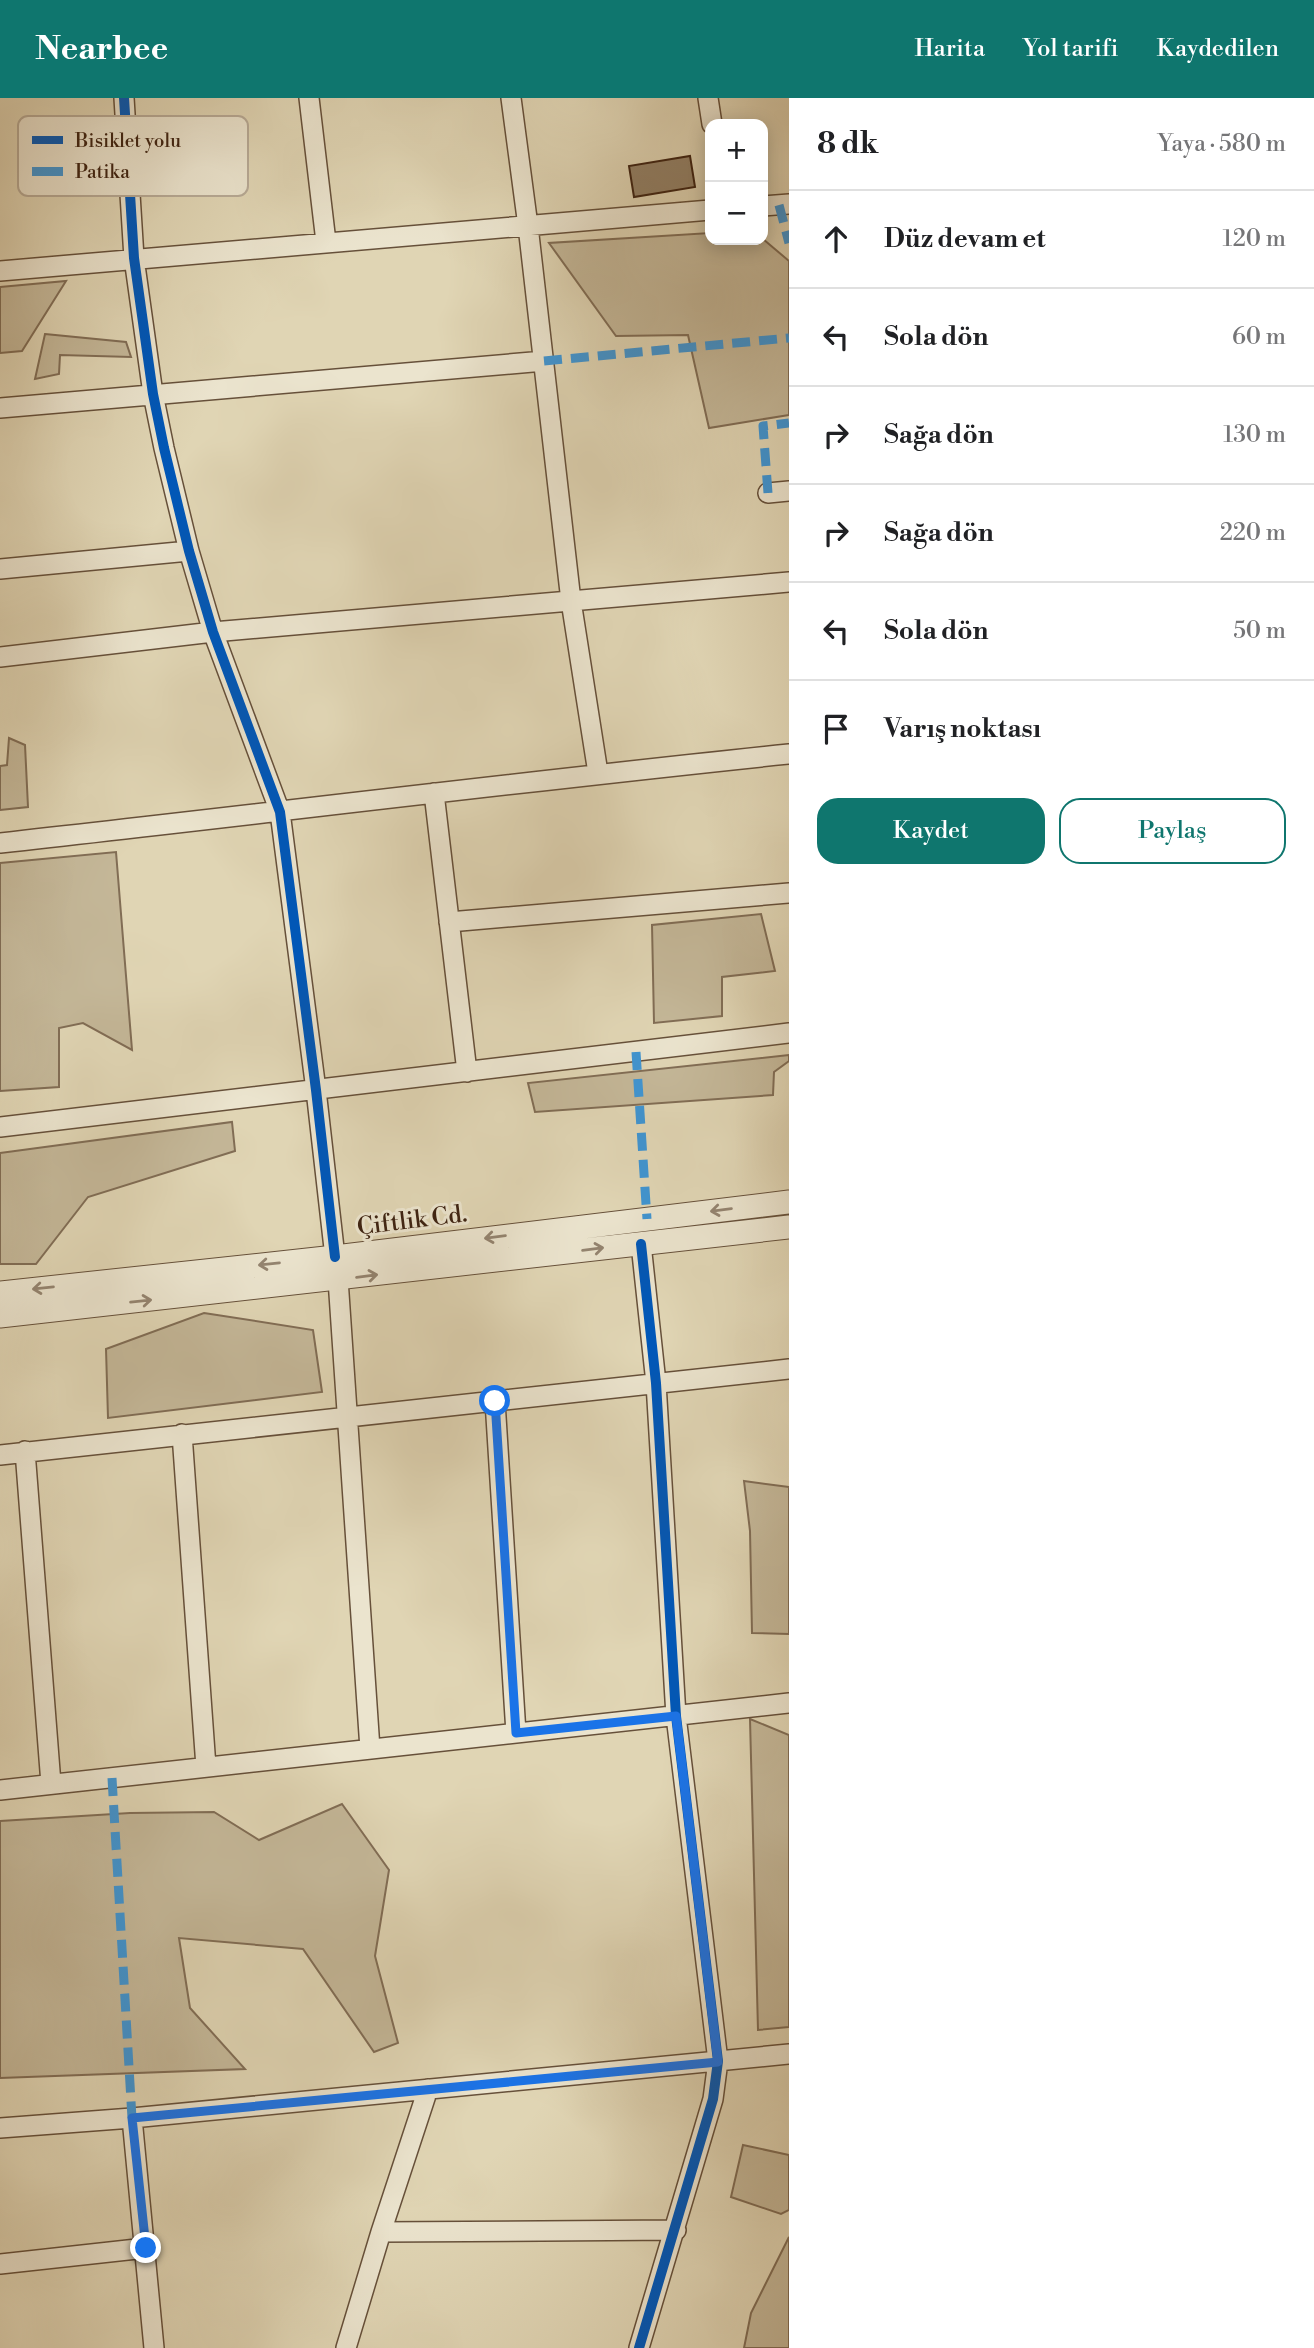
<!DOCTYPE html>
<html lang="tr">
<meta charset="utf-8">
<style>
:root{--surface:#fff;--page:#f2f2f2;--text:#202124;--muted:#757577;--line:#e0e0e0;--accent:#0f766e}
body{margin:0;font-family:"Libre Bodoni",serif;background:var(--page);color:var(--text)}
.controls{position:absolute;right:21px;top:21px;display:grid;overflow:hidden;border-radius:14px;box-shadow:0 4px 18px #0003}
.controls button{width:63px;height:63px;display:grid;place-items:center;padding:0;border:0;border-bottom:2px solid var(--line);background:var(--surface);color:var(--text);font:35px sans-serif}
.stop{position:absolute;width:21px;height:21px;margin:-16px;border:5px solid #1a73e8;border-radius:50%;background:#fff}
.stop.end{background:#1a73e8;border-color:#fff;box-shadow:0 2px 7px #0008}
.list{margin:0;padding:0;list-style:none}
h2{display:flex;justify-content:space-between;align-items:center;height:91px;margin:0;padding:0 28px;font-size:30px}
h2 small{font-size:23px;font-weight:400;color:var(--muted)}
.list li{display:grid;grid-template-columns:46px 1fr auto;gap:21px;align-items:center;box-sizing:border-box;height:98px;padding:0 28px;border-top:2px solid var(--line)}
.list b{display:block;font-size:26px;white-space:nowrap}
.list em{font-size:23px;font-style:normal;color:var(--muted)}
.actions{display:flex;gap:14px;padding:21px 28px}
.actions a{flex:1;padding:16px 0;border:2px solid var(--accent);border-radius:21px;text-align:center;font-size:24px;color:var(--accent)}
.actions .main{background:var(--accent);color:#fff}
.icon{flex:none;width:38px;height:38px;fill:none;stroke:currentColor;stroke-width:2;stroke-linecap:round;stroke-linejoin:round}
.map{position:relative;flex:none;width:789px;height:2250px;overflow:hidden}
header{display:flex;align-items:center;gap:42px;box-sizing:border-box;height:98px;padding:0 35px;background:var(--accent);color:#fff}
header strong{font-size:33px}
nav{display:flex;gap:38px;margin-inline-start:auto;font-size:24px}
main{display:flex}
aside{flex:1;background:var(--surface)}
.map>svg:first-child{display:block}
.green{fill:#c4b798;stroke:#816d55;stroke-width:2}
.building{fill:#928066;stroke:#3e2312;stroke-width:2}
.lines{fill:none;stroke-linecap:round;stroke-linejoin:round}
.minor-casing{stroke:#66503a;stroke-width:22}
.tertiary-casing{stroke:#66503a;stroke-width:25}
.minor{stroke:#ebe4ce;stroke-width:19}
.tertiary{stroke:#ebe4ce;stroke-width:23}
.quiet{stroke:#3f95d3;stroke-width:9;stroke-dasharray:18 9;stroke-linecap:butt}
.cycleway-casing{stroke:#ebe4ce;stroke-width:15}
.cycleway{stroke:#0057b8;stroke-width:10}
.oneway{stroke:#948470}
.route{stroke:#1a73e8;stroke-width:9}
.labels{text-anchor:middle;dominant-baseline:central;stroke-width:6;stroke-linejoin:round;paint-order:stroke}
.street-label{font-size:24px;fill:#3e2312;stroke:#ebe4ce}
.key{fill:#ebe4ce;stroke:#b7aa96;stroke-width:2}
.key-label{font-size:19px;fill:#3e2312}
</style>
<header>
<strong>Nearbee</strong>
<nav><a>Harita</a><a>Yol tarifi</a><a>Kaydedilen</a></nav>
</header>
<main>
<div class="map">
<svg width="789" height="2250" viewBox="0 0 789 2250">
<rect width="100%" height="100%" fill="#e0d5b4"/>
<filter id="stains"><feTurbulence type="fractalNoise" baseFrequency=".00286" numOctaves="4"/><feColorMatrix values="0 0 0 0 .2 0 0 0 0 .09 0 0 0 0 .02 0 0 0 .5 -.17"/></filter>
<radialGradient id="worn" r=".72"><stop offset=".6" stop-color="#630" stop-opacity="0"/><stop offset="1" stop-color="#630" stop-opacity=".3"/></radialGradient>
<path class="green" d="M710,135V142L763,141L789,163V317L709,330L688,237L616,238L549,145Z
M66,183L22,253L0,255V189Z
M45,236L126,244L131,259L60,257L59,276L35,281Z
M9,640L25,647L28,709L0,712V668L7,667Z
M116,754L132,952L83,925L59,930V989L0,993V765Z
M761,816L775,873L722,879V918L654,925L652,827Z
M789,957V963L774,974L773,997L535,1014L528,985Z
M232,1024L235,1053L88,1099L36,1166H0V1055Z
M204,1215L313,1232L322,1294L108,1320L106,1251Z
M744,1383L789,1389V1536L752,1535L750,1433Z
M750,1621L789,1637V1929L758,1932Z
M342,1706L389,1772L375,1858L398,1945L374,1954L303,1851L179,1840L190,1910L245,1971L0,1980V1723L130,1715L214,1714L259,1742Z
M743,2047L789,2057V2112L781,2116L731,2099Z
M789,2139V2250H744L751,2215Z"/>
<path class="building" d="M690,58L695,89L634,99L629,68Z"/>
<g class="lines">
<defs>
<path id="minor" d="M124,0L134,160L153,296L164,350L189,453L213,534L280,714L316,992L335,1159
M309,0L326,144
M511,0L528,128L571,503L598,675
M708,0L712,26
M763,108L789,106
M0,173L710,112
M0,310L544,263
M768,395L789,393
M0,471L189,453
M0,559L213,534L789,484
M434,695L467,974
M0,745C263,716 526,683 789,656
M449,824L789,795
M0,1029L789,935
M338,1181L370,1651
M495,1303L516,1635
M182,1336L206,1669
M25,1353L51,1686
M0,1357L789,1271
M0,1692L789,1605
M132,2020L789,1956
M0,2030L132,2020L154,2250
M381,2134L676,2132
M0,2166L146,2150
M346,2250L381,2134L428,1991
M639,2250L713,2001L718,1963L676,1618L656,1285L641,1146"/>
<path id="tertiary" d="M0,1195L335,1159L789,1104
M0,1218L789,1129"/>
</defs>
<use href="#minor" class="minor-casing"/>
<use href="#tertiary" class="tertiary-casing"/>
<use href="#minor" class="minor"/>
<use href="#tertiary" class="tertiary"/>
<path class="quiet" d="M779,107L789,145
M544,263L789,240
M768,395L763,328L789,325
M636,954L647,1121
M112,1680L132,2020"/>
<defs>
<path id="cycleway" d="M124,0L134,160L153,296L164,350L189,453L213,534L280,714L316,992L335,1159
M639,2250L713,2001L718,1963L676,1618L656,1285L641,1146"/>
</defs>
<use href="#cycleway" class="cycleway-casing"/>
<use href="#cycleway" class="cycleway"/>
</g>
<defs><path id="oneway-shaft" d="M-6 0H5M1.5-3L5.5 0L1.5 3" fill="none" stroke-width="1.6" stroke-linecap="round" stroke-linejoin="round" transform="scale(1.75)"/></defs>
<g class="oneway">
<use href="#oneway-shaft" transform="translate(721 1112) rotate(173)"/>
<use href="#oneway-shaft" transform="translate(495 1139) rotate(173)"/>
<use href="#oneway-shaft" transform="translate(593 1151) rotate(-7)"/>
<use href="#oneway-shaft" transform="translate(269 1166) rotate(174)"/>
<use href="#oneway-shaft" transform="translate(367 1178) rotate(-7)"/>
<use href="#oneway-shaft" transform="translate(43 1190) rotate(174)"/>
<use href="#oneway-shaft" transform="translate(141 1203) rotate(-6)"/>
</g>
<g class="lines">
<path class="route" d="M146,2150L132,2020L718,1964L676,1618L516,1635L495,1303"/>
</g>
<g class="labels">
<g class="street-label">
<text transform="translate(412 1123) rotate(-7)">Çiftlik Cd.</text>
</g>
</g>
<rect x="18" y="18" width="230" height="80" rx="10" class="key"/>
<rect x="32" y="38" width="31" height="8" fill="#0057b8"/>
<rect x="32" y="69" width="31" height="9" fill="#3f95d3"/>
<g class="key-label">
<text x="75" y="49">Bisiklet yolu</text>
<text x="75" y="80">Patika</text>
</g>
<rect width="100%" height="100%" filter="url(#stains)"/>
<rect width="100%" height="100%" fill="url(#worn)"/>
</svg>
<div class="controls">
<button>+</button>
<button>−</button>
</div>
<div class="stop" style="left:495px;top:1303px"></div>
<div class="stop end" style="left:146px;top:2150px"></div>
</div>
<aside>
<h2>8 dk<small>Yaya · 580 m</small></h2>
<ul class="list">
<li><svg class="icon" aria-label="ahead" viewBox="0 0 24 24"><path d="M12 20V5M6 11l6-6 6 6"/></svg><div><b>Düz devam et</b></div><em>120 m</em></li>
<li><svg class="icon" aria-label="left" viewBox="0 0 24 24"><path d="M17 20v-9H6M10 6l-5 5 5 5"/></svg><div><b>Sola dön</b></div><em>60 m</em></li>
<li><svg class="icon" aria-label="right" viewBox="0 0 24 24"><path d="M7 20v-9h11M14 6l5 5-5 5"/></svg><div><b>Sağa dön</b></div><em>130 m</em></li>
<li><svg class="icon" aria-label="right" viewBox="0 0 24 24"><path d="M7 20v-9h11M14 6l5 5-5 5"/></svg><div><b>Sağa dön</b></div><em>220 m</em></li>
<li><svg class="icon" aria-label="left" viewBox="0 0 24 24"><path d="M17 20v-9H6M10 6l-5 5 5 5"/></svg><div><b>Sola dön</b></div><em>50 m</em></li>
<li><svg class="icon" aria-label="arrive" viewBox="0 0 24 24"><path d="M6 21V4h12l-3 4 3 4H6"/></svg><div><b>Varış noktası</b></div></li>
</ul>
<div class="actions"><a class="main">Kaydet</a><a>Paylaş</a></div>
</aside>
</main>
